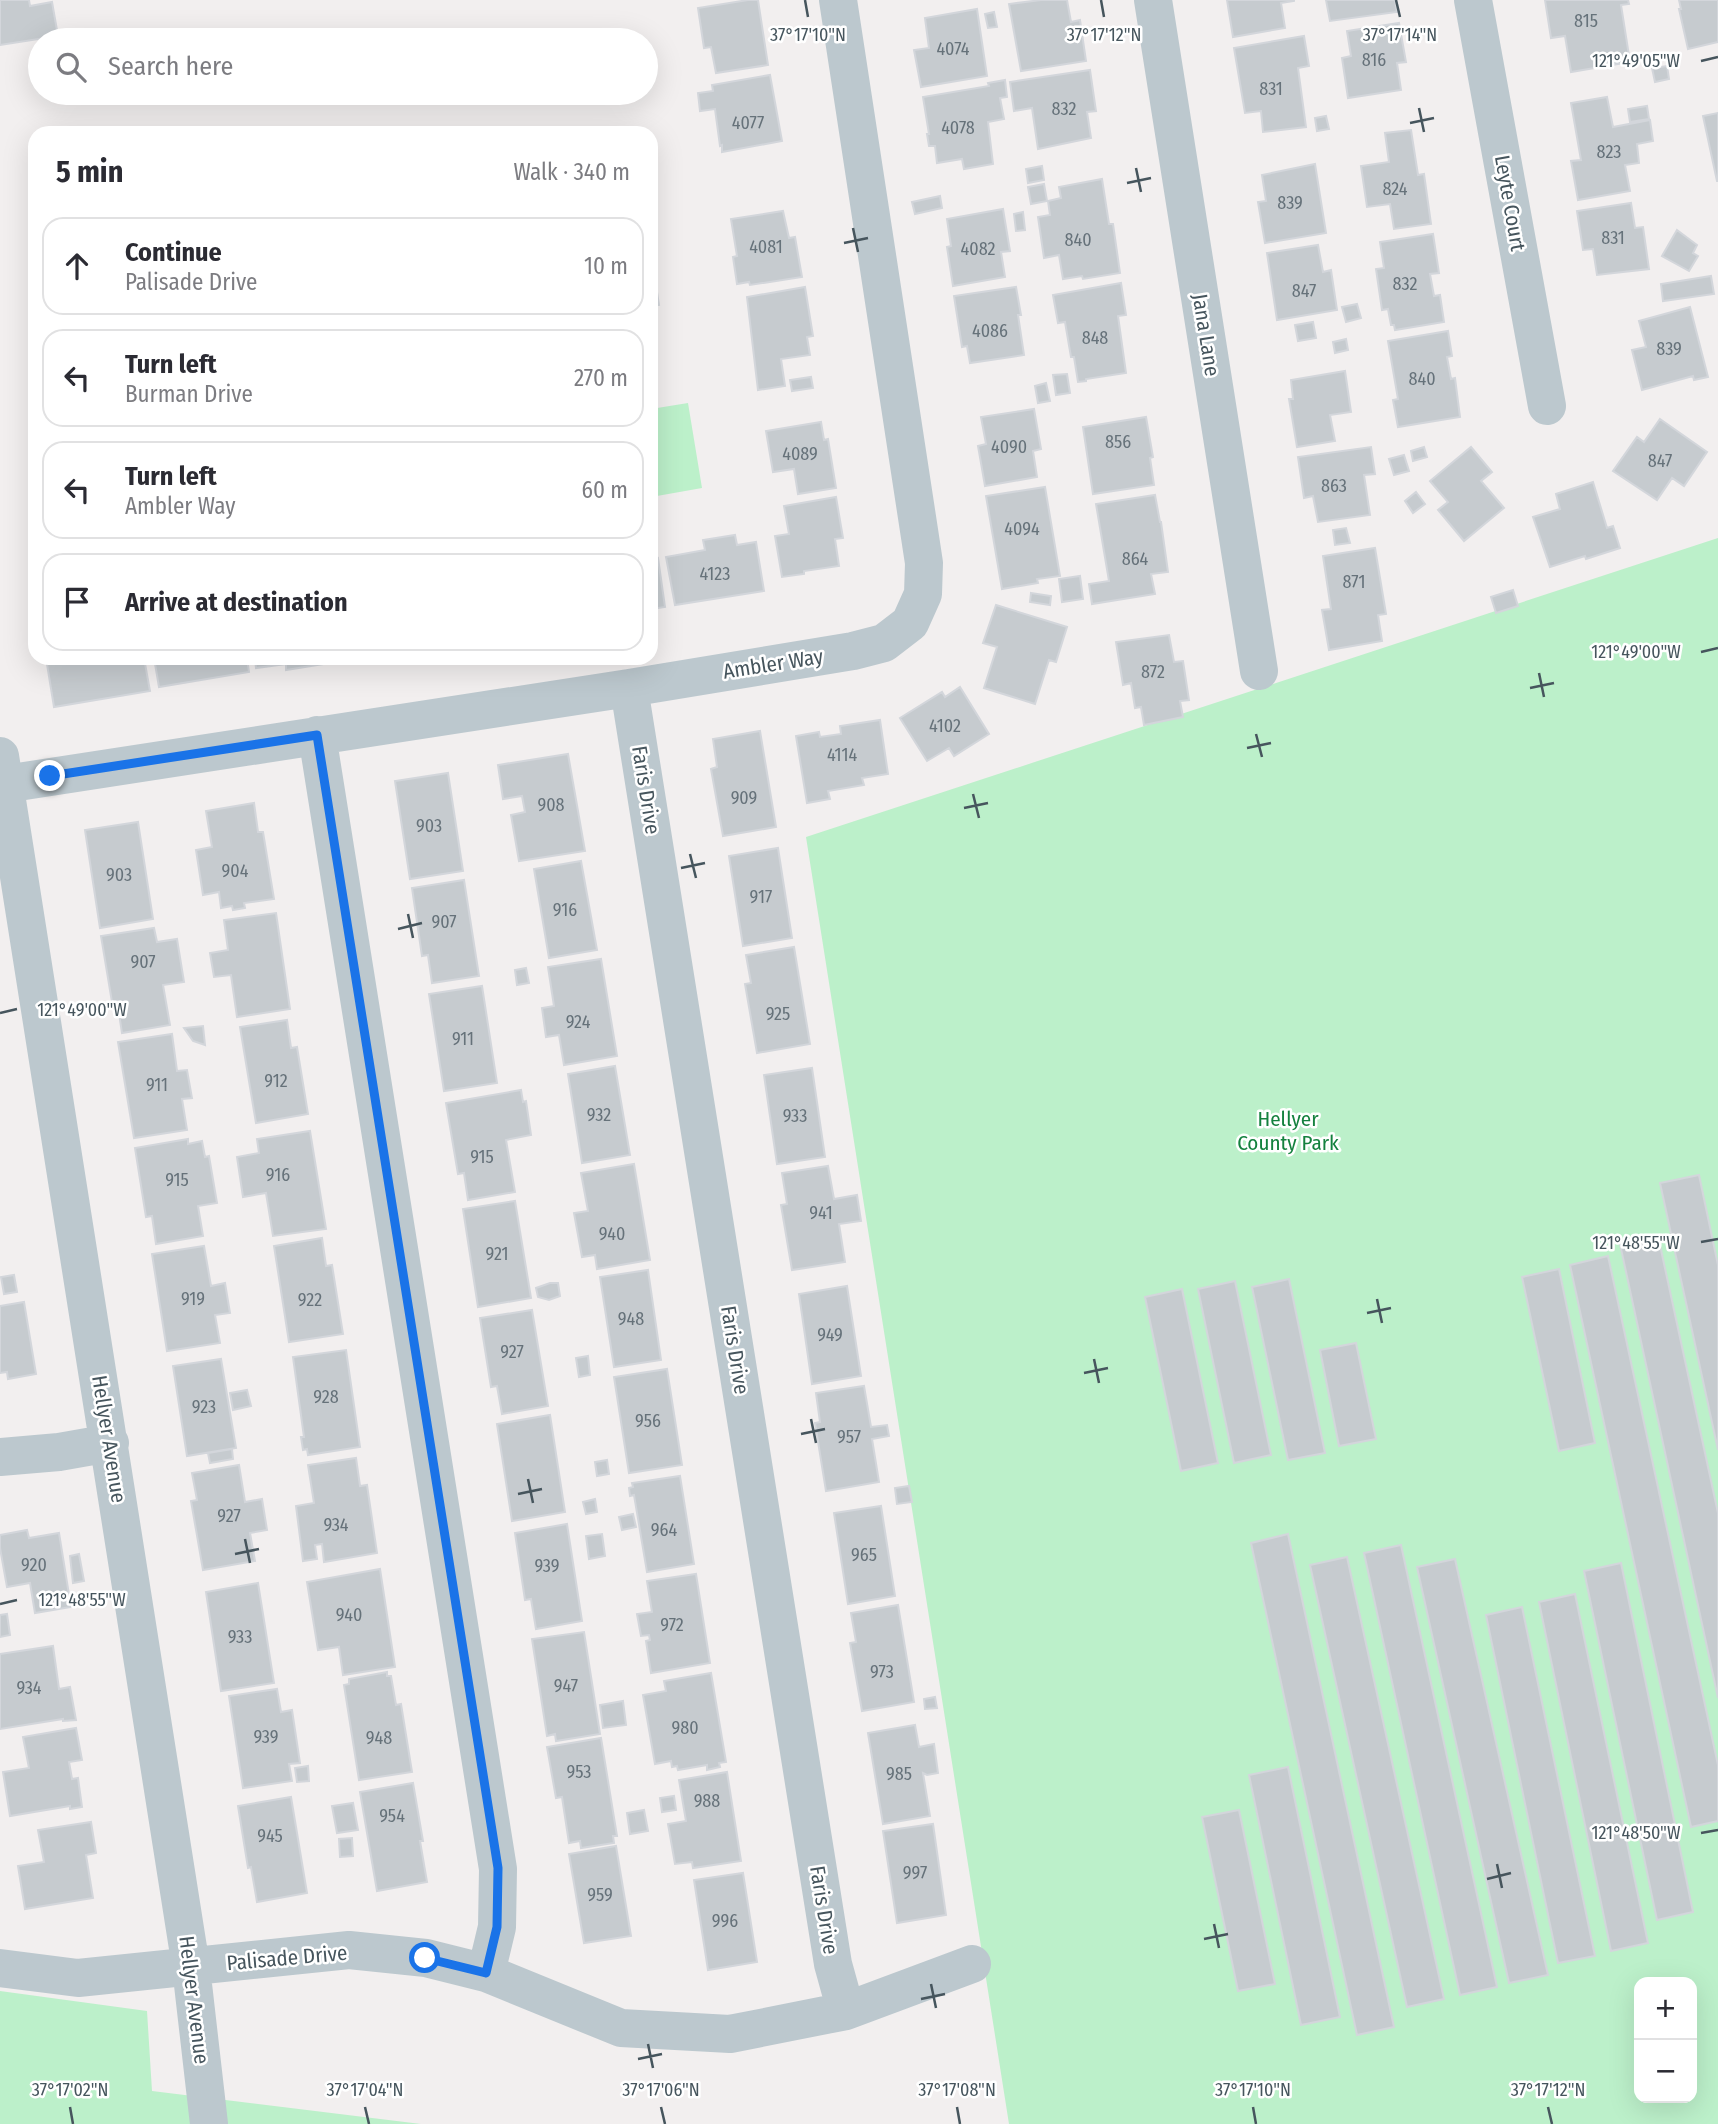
<!DOCTYPE html>
<meta charset="utf-8">
<style>
:root{--surface:#fff;--page:#f2f2f3;--text:#2b2b33;--muted:#7c7c81;--line:#e1e1e2}
body{margin:0;font-family:"Fira Sans Condensed",sans-serif;background:var(--page);color:var(--text)}
.controls{position:absolute;right:21px;bottom:21px;display:grid;overflow:hidden;border-radius:14px;box-shadow:0 7px 28px #0002}
.controls button{width:63px;height:63px;display:grid;place-items:center;padding:0;border:0;border-bottom:2px solid var(--line);background:var(--surface);color:var(--text);font:35px sans-serif}
.stop{position:absolute;width:21px;height:21px;margin:-16px;border:5px solid #1a73e8;border-radius:50%;background:#fff}
.stop.end{background:#1a73e8;border-color:#fff;box-shadow:0 2px 7px #0008}
.list{margin:0;padding:0;list-style:none}
h2{display:flex;justify-content:space-between;align-items:center;height:91px;margin:0;padding:0 28px;font-size:30px}
h2 small{font-size:23px;font-weight:400;color:var(--muted)}
.list li{display:grid;grid-template-columns:46px 1fr auto;gap:21px;align-items:center;box-sizing:border-box;height:98px;margin:0 14px 14px;padding:0 14px;border:2px solid var(--line);border-radius:21px}
.list b{display:block;font-size:26px;white-space:nowrap}
.list p{margin:0;font-size:23px;white-space:nowrap;color:var(--muted)}
.list em{font-size:23px;font-style:normal;color:var(--muted)}
.icon{flex:none;width:38px;height:38px;fill:none;stroke:currentColor;stroke-width:2;stroke-linecap:round;stroke-linejoin:round}
.map{position:relative;flex:none;width:1718px;height:2124px;overflow:hidden}
.search{position:absolute;background:var(--surface);box-shadow:0 7px 28px #0002;left:28px;top:28px;width:630px;height:77px;display:flex;align-items:center;gap:18px;box-sizing:border-box;padding:0 24px;border-radius:38px;color:var(--muted);font-size:26px}
.panel{position:absolute;background:var(--surface);box-shadow:0 7px 28px #0002;left:28px;top:126px;width:630px;height:539px;border-radius:21px}
.map>svg:first-child{display:block}
.green{fill:#bcf0ca;fill-rule:evenodd}
.building{fill:#c6cbcf;stroke:#d3d6db;stroke-width:2}
.lines{fill:none;stroke-linecap:round;stroke-linejoin:round}
.minor{stroke:#bcc8ce;stroke-width:38}
.route{stroke:#1a73e8;stroke-width:9}
.ticks{fill:none;stroke:#46555d;stroke-width:2.5}
.labels{text-anchor:middle;dominant-baseline:central;stroke-width:5;stroke-linejoin:round;paint-order:stroke}
.number-label{font-size:18px;fill:#66727a}
.street-label{font-size:21px;fill:#46555d;stroke:#fff}
.park-label{font-size:21px;fill:#14813e;stroke:#fff}
.ticks-label{font-size:18px;text-anchor:middle;fill:#46555d;stroke:#fff;stroke-width:5;stroke-linejoin:round;paint-order:stroke}
</style>
<div class="map">
<svg width="1718" height="2124" viewBox="0 0 1718 2124">
<rect width="100%" height="100%" fill="#f2efef"/>
<path class="green" d="M688,403L702,488L657,496L651,459V409Z
M1718,538V2124H1009L806,837ZM1639,1982H1692V2098H1639Z
M0,1991L147,2011L152,2091L421,2124H0Z"/>
<path class="building" d="M0,0H29L30,6L52,2L58,36L0,45Z
M748,0H758L768,65L716,73L711,47L704,48L698,8Z
M1041,0H1067L1071,22L1080,20L1086,61L1021,71L1009,4Z
M1227,0H1294V1L1281,3L1285,28L1233,37Z
M1326,0H1395L1397,12L1330,21Z
M1545,0H1628L1629,4L1621,5L1630,62L1571,72L1565,36L1551,38Z
M1679,0H1718V42L1688,49L1679,9H1681Z
M977,9L987,76L921,87L914,50L929,48L925,18Z
M994,12L997,27L988,28L985,14Z
M1399,23L1406,62L1397,63L1401,90L1348,98L1342,58L1351,56L1347,31Z
M1304,36L1309,66L1298,68L1306,127L1263,132L1261,111L1245,113L1234,48Z
M1667,66L1669,79L1655,82L1652,68Z
M1090,70L1096,111L1087,112L1091,138L1038,149L1032,108L1014,111L1010,82Z
M770,75L782,141L722,152V145L720,146L715,109L700,111L698,93L713,91L712,85Z
M1005,80L1007,97L1000,98L1004,119L988,122L993,164L964,169L962,159L937,163L935,146H929L927,134H929L923,97L989,86L988,83Z
M1607,97L1613,127L1650,120L1653,141L1637,144L1639,163L1625,165L1630,191L1578,200L1571,161L1581,160L1571,103Z
M1647,106L1649,119L1630,122L1628,109Z
M1718,113V181H1717L1703,116Z
M1326,116L1329,129L1317,131L1315,118Z
M1411,130L1418,175L1424,174L1431,224L1394,229L1390,204L1367,207L1361,166L1389,162L1385,133Z
M1315,164L1326,233L1265,243L1258,202L1266,201L1262,175Z
M1042,166L1044,180L1028,183L1026,169Z
M1102,179L1109,224H1113L1120,273L1083,279L1082,276L1063,279L1059,255L1044,258L1038,217L1050,215L1048,201L1061,198L1059,187Z
M1044,184L1047,201L1031,204L1028,187Z
M940,196L942,208L915,214L912,202Z
M1631,203L1635,228L1643,227L1649,269L1597,275L1593,249L1583,250L1577,211Z
M1003,209L1010,251L1001,252L1005,277L953,286L947,247L951,246L947,219Z
M783,211L789,238L795,237L802,277L750,285L749,282L737,284L733,257L737,256L731,219Z
M1023,212L1025,230L1016,231L1014,214Z
M1677,230L1697,245L1693,253L1698,256L1689,271L1662,256Z
M1433,234L1439,273L1430,274L1434,296L1440,295L1444,322L1395,330L1394,325H1391L1388,309L1382,310L1376,269L1384,268L1380,242Z
M1318,245L1323,272L1331,270L1337,310L1277,320L1267,253Z
M651,253L659,305L651,306Z
M1711,276L1714,294L1663,301L1661,284Z
M1121,283L1126,315L1118,316L1126,373L1086,379V381L1078,382L1074,357H1071L1065,322L1058,323L1053,295Z
M805,287L813,336L807,337L810,355L781,359L785,386L758,390L747,297Z
M1016,287L1021,315H1018L1024,355L970,363L967,346L962,347L954,296Z
M1357,304L1361,318L1346,322L1342,307Z
M1690,307L1708,377L1694,380L1693,376L1642,390L1632,350L1646,347L1639,321Z
M1313,322L1316,338L1298,341L1295,325Z
M1448,331L1452,356L1447,357L1451,379L1455,378L1460,417L1398,427L1393,400L1398,399L1388,341Z
M1346,339L1348,350L1335,353L1333,342Z
M1345,371L1351,412L1330,415L1335,441L1297,447L1289,399H1293L1291,380Z
M1067,374L1070,393L1056,395L1053,375Z
M811,377L813,388L792,391L790,380Z
M1046,383L1050,401L1038,403L1035,386Z
M1034,409L1041,449L1033,451L1037,477L985,486L978,446L986,444L981,417Z
M1146,417L1153,457L1150,458L1154,485L1093,494L1083,427Z
M1660,419L1707,452L1684,486L1672,478L1657,500L1613,471L1637,437L1644,442Z
M821,422L824,440L828,439L836,488L798,494L794,469L773,472L766,431Z
M1371,447L1375,474L1364,475L1370,515L1318,522L1313,496L1304,498L1298,457Z
M1424,447L1427,457L1413,461L1411,451Z
M1471,447L1492,472L1481,481L1504,508L1464,541L1438,510L1448,502L1430,481Z
M1404,455L1409,471L1394,475L1389,459Z
M1593,482L1607,528L1613,526L1620,548L1586,559L1585,556L1550,567L1533,517L1560,509L1556,494Z
M1045,487L1060,576L1037,579L1038,583L1002,589L986,496Z
M1416,492L1425,504L1413,513L1405,501Z
M1155,495L1160,522H1161L1168,572L1151,574L1155,594L1092,604L1089,584L1109,581L1096,504Z
M836,497L843,538L835,539L839,566L804,571V574L782,577L775,536L789,534L784,506Z
M1346,528L1350,543L1335,545L1333,530Z
M735,535L737,545L756,542L764,591L675,605L666,557L705,550L703,540Z
M1375,548L1386,614L1378,615L1382,641L1329,650L1322,610L1331,609L1323,556Z
M658,558L665,607L651,609V559Z
M1080,576L1083,599L1062,602L1059,579Z
M1513,590L1518,606L1496,613L1491,597Z
M1031,593L1051,596L1050,605L1030,602Z
M996,605L1067,627L1056,662L1049,660L1035,704L984,688L997,647L983,643Z
M1169,635L1174,662L1183,661L1189,700L1180,701L1183,717L1144,725L1141,707L1135,708L1131,683L1123,685L1116,642Z
M46,658H144L150,691L54,707Z
M154,658H247L249,672L159,687Z
M255,658H355V659L286,670V664L256,668Z
M960,687L989,734L954,756L949,748L927,761L900,718L942,692L945,697Z
M880,720L888,774L862,778L864,785L828,791L830,799L807,803L796,736L819,732L820,737L841,734L840,726Z
M760,731L776,827L723,836L711,769L717,767L713,739Z
M568,754L585,851L519,861L511,815L525,812L522,796L503,799L498,765Z
M448,773L463,871L410,879L395,781Z
M254,803L258,832H263L274,899L244,903L245,908L233,910L232,906L221,908L219,892L203,895L196,850L212,847L206,811Z
M138,822L153,919L100,928L85,830Z
M778,848L792,938L743,946L729,856Z
M581,861L597,950L549,958L534,869Z
M464,880L479,976L432,983L428,955L422,956L412,888Z
M276,913L290,1009L237,1017L231,975L214,977L210,953L228,950L224,920Z
M154,928L157,942L177,939L184,982L163,985L170,1025L122,1033L117,1001L112,1002L101,936Z
M794,947L810,1044L757,1053L745,984L751,983L746,955Z
M601,959L617,1056L564,1065L559,1035L546,1037L542,1008L554,1006L548,967Z
M526,968L529,983L517,985L515,970Z
M482,986L497,1083L444,1091L429,994Z
M287,1020L291,1048L297,1047L308,1114L256,1123L240,1027Z
M203,1026L205,1045L193,1041L184,1028Z
M172,1034L177,1071L187,1070L192,1098L182,1099L187,1130L134,1138L118,1042Z
M615,1066L630,1155L582,1163L568,1074Z
M812,1068L825,1157L777,1164L764,1075Z
M521,1090L523,1102L526,1101L531,1135L506,1140L515,1192L468,1200L464,1173L458,1174L446,1103Z
M310,1131L326,1229L273,1236L266,1193L243,1197L237,1157L259,1153L257,1139Z
M188,1139V1144L202,1141L205,1157L209,1156L217,1203L198,1206L203,1236L156,1244L152,1216L146,1217L135,1148Z
M634,1164L650,1260L597,1269L595,1255L582,1257L574,1213L588,1211L581,1173Z
M828,1166L834,1199L857,1195L861,1221L839,1224L845,1262L792,1270L781,1205L787,1204L782,1173Z
M1699,1175L1718,1265V1450L1660,1183Z
M515,1201L531,1298L478,1307L463,1209Z
M1658,1236L1718,1513V1698L1620,1244Z
M322,1238L326,1266L332,1265L343,1334L289,1342L274,1246Z
M204,1246L211,1286L225,1283L230,1313L215,1315L220,1343L167,1351L152,1254Z
M1608,1256L1718,1765V1821L1691,1827L1570,1265Z
M1559,1269L1595,1443L1559,1451L1522,1277Z
M648,1270L661,1360L614,1367L600,1277Z
M14,1275L17,1292L4,1294L1,1277Z
M1289,1279L1325,1453L1288,1460L1252,1287Z
M1235,1281L1271,1455L1234,1463L1198,1289Z
M550,1283H558L560,1296L549,1300L538,1297L536,1288Z
M847,1286L861,1376L812,1384L799,1294Z
M1182,1289L1218,1463L1181,1471L1145,1297Z
M24,1302L36,1374L8,1379L7,1372L0,1373V1306Z
M532,1310L548,1406L502,1414L497,1386L491,1387L480,1318Z
M1356,1343L1376,1439L1339,1446L1320,1350Z
M346,1350L360,1447L308,1455L307,1449L303,1450L301,1437H304L293,1357Z
M588,1356L590,1375L579,1377L576,1358Z
M221,1359L236,1448L187,1456L173,1366Z
M667,1369L682,1465L629,1473L614,1377Z
M864,1386L871,1427L887,1425L889,1436L872,1439L879,1482L826,1491L815,1423L820,1422L816,1393Z
M247,1390L251,1406L233,1410L230,1393Z
M550,1415L565,1512L512,1521L497,1424Z
M232,1449L233,1459L210,1463L208,1453Z
M356,1458L360,1486L367,1485L377,1553L324,1562L322,1544L315,1545L317,1559L303,1561L296,1506L314,1503L308,1465Z
M607,1460L609,1474L597,1476L595,1462Z
M239,1465L245,1502L262,1499L267,1530L250,1533L255,1561L203,1570L191,1501L197,1500L192,1473Z
M680,1476L694,1564L647,1572L634,1495L630,1496L629,1488L633,1487L632,1483Z
M909,1486L912,1502L897,1504L895,1488Z
M595,1499L597,1512L586,1514L583,1502Z
M881,1506L895,1596L848,1604L834,1513Z
M633,1514L636,1527L622,1530L619,1517Z
M567,1524L582,1621L536,1629L531,1599L525,1600L515,1533Z
M27,1530L29,1538L59,1533L71,1607L35,1613L30,1583L7,1587L0,1548V1535Z
M602,1534L605,1556L589,1559L586,1536Z
M1288,1534L1394,2027L1357,2035L1251,1543Z
M1401,1545L1497,1987L1460,1995L1364,1553Z
M79,1554L84,1581L73,1583L70,1556Z
M1347,1557L1444,1999L1407,2007L1310,1565Z
M1455,1559L1548,1975L1509,1983L1417,1567Z
M1621,1563L1693,1912L1657,1920L1584,1571Z
M380,1569L395,1667L343,1675L339,1647L318,1650L307,1582Z
M696,1574L710,1663L651,1673L646,1641L650,1640L649,1635L641,1636L637,1614L652,1612L647,1581Z
M258,1583L274,1683L221,1691L206,1592Z
M1575,1594L1648,1943L1611,1951L1539,1602Z
M898,1605L914,1702L862,1711L850,1643L856,1642L851,1613Z
M1522,1607L1595,1956L1558,1963L1486,1615Z
M7,1614L10,1635L0,1637V1615Z
M584,1632L600,1734L556,1741L555,1734L547,1736L532,1639Z
M53,1646L59,1689L70,1687L76,1720L63,1721V1719L0,1729V1654Z
M387,1672V1676H391L396,1705L401,1704L412,1772L359,1780L344,1685L349,1684V1679Z
M711,1673L726,1762L719,1763L720,1767L707,1770V1765L678,1770L677,1766L672,1767L671,1761L655,1764L643,1695L666,1691L664,1681Z
M277,1689L281,1712L292,1710L300,1763L289,1764L292,1781L243,1788L229,1696Z
M935,1697L937,1708L925,1709L924,1699Z
M623,1701L626,1725L603,1728L600,1705Z
M915,1725L919,1747L934,1744L938,1773L927,1775L923,1773L930,1816L883,1824L868,1733Z
M76,1728L82,1760L69,1762L72,1779L78,1778L82,1807L70,1809V1806L10,1816L3,1772L29,1768L23,1737Z
M601,1738L617,1836H613L614,1843L581,1848L580,1841L569,1843L562,1797L556,1798L547,1747Z
M308,1766L309,1781L297,1782L295,1768Z
M1288,1767L1340,2017L1301,2025L1249,1775Z
M727,1772L741,1861L693,1868L692,1862L675,1864L668,1824L686,1821L679,1780Z
M413,1783L423,1841H420L427,1882L377,1891L360,1792Z
M674,1796L676,1810L662,1812L660,1798Z
M291,1797L307,1893L257,1902L251,1867L248,1868L238,1806Z
M353,1803L358,1830L337,1833L332,1806Z
M644,1810L648,1831L630,1834L627,1813Z
M1239,1810L1275,1984L1238,1991L1202,1817Z
M91,1822L96,1853L86,1855L93,1898L25,1909L18,1866L44,1862L38,1830Z
M933,1824L946,1915L897,1923L883,1831Z
M352,1838L353,1856L340,1857L339,1839Z
M616,1846L631,1936L584,1943L569,1854Z
M743,1873L757,1962L708,1970L694,1880Z"/>
<g class="lines">
<path class="minor" d="M1153,0L1259,671
M1473,0L1547,406
M629,688L833,1964L846,2011
M317,735L498,1869L497,1927L486,1973
M0,756L191,1967L209,2124
M5,784L629,688L853,651L884,643L910,623L923,594L924,563L838,0
M0,1457L59,1452L110,1443
M0,1968L78,1978L349,1950L426,1958L486,1973L621,2028L730,2034L846,2011L972,1964"/>
</g>
<g class="lines">
<path class="route" d="M50,776L317,735L498,1868L497,1927L486,1973L425,1958"/>
</g>
<path class="ticks" d="M805,0L808,17M1101,0L1104,17M1396,0L1400,17M1701,61L1718,57M1419,108L1424,132M1410,123L1434,118M1136,168L1141,192M1127,183L1151,178M853,228L858,252M844,243L868,238M1701,652L1718,648M1539,673L1544,697M1530,688L1554,683M1256,734L1262,757M1247,748L1271,743M973,794L979,818M964,808L988,803M690,854L696,878M681,868L705,863M408,914L413,938M398,929L422,923M0,1013L17,1009M1701,1242L1718,1239M1377,1299L1382,1323M1367,1313L1391,1308M1094,1359L1099,1383M1084,1373L1108,1368M811,1419L816,1443M801,1434L825,1429M528,1479L533,1503M518,1494L542,1489M245,1539L250,1563M235,1554L259,1549M0,1604L17,1600M1701,1833L1718,1830M1497,1864L1502,1888M1487,1879L1511,1873M1214,1924L1219,1948M1204,1939L1228,1934M931,1984L936,2008M921,1999L945,1994M648,2044L653,2068M638,2059L662,2054M70,2107L73,2124M365,2107L369,2124M661,2107L665,2124M957,2107L960,2124M1253,2107L1256,2124M1548,2107L1552,2124"/>
<g class="labels">
<g class="number-label">
<text x="1586" y="21">815</text>
<text x="953" y="49">4074</text>
<text x="1374" y="60">816</text>
<text x="1271" y="89">831</text>
<text x="1064" y="109">832</text>
<text x="748" y="123">4077</text>
<text x="958" y="128">4078</text>
<text x="1609" y="152">823</text>
<text x="1395" y="189">824</text>
<text x="1290" y="203">839</text>
<text x="1613" y="238">831</text>
<text x="1078" y="240">840</text>
<text x="766" y="247">4081</text>
<text x="978" y="249">4082</text>
<text x="1405" y="284">832</text>
<text x="1304" y="291">847</text>
<text x="990" y="331">4086</text>
<text x="1095" y="338">848</text>
<text x="1669" y="349">839</text>
<text x="1422" y="379">840</text>
<text x="1118" y="442">856</text>
<text x="1009" y="447">4090</text>
<text x="800" y="454">4089</text>
<text x="1660" y="461">847</text>
<text x="1334" y="486">863</text>
<text x="1022" y="529">4094</text>
<text x="1135" y="559">864</text>
<text x="715" y="574">4123</text>
<text x="1354" y="582">871</text>
<text x="1153" y="672">872</text>
<text x="945" y="726">4102</text>
<text x="842" y="755">4114</text>
<text x="744" y="798">909</text>
<text x="551" y="805">908</text>
<text x="429" y="826">903</text>
<text x="235" y="871">904</text>
<text x="119" y="875">903</text>
<text x="761" y="897">917</text>
<text x="565" y="910">916</text>
<text x="444" y="922">907</text>
<text x="143" y="962">907</text>
<text x="778" y="1014">925</text>
<text x="578" y="1022">924</text>
<text x="463" y="1039">911</text>
<text x="276" y="1081">912</text>
<text x="157" y="1085">911</text>
<text x="599" y="1115">932</text>
<text x="795" y="1116">933</text>
<text x="482" y="1157">915</text>
<text x="278" y="1175">916</text>
<text x="177" y="1180">915</text>
<text x="821" y="1213">941</text>
<text x="612" y="1234">940</text>
<text x="497" y="1254">921</text>
<text x="193" y="1299">919</text>
<text x="310" y="1300">922</text>
<text x="631" y="1319">948</text>
<text x="830" y="1335">949</text>
<text x="512" y="1352">927</text>
<text x="326" y="1397">928</text>
<text x="204" y="1407">923</text>
<text x="648" y="1421">956</text>
<text x="849" y="1437">957</text>
<text x="229" y="1516">927</text>
<text x="336" y="1525">934</text>
<text x="664" y="1530">964</text>
<text x="864" y="1555">965</text>
<text x="34" y="1565">920</text>
<text x="547" y="1566">939</text>
<text x="349" y="1615">940</text>
<text x="672" y="1625">972</text>
<text x="240" y="1637">933</text>
<text x="882" y="1672">973</text>
<text x="566" y="1686">947</text>
<text x="29" y="1688">934</text>
<text x="685" y="1728">980</text>
<text x="266" y="1737">939</text>
<text x="379" y="1738">948</text>
<text x="579" y="1772">953</text>
<text x="899" y="1774">985</text>
<text x="707" y="1801">988</text>
<text x="392" y="1816">954</text>
<text x="270" y="1836">945</text>
<text x="915" y="1873">997</text>
<text x="600" y="1895">959</text>
<text x="725" y="1921">996</text>
</g>
<g class="street-label">
<text transform="translate(1510 203) rotate(80)">Leyte Court</text>
<text transform="translate(1206 335) rotate(81)">Jana Lane</text>
<text transform="translate(773 664) rotate(-9)">Ambler Way</text>
<text transform="translate(646 790) rotate(81)">Faris Drive</text>
<text transform="translate(735 1350) rotate(81)">Faris Drive</text>
<text transform="translate(109 1439) rotate(81)">Hellyer Avenue</text>
<text transform="translate(824 1910) rotate(81)">Faris Drive</text>
<text transform="translate(287 1958) rotate(-5)">Palisade Drive</text>
<text transform="translate(194 2000) rotate(83)">Hellyer Avenue</text>
</g>
<g class="park-label">
<text x="1288" y="1119">Hellyer<tspan x="1288" dy="24">County Park</tspan></text>
</g>
</g>
<g class="ticks-label">
<text x="808" y="41">37°17'10"N</text>
<text x="1104" y="41">37°17'12"N</text>
<text x="1400" y="41">37°17'14"N</text>
<text x="1636" y="67">121°49'05"W</text>
<text x="1636" y="658">121°49'00"W</text>
<text x="82" y="1016">121°49'00"W</text>
<text x="1636" y="1249">121°48'55"W</text>
<text x="82" y="1606">121°48'55"W</text>
<text x="1636" y="1839">121°48'50"W</text>
<text x="70" y="2096">37°17'02"N</text>
<text x="365" y="2096">37°17'04"N</text>
<text x="661" y="2096">37°17'06"N</text>
<text x="957" y="2096">37°17'08"N</text>
<text x="1253" y="2096">37°17'10"N</text>
<text x="1548" y="2096">37°17'12"N</text>
</g>
</svg>
<div class="controls">
<button>+</button>
<button>−</button>
</div>
<div class="stop" style="left:425px;top:1958px"></div>
<div class="stop end" style="left:50px;top:776px"></div>
<div class="search"><svg class="icon" aria-label="search" viewBox="0 0 24 24"><circle cx="10" cy="10" r="6"/><path d="M15 15l6 6"/></svg>Search here</div>
<section class="panel">
<h2>5 min<small>Walk · 340 m</small></h2>
<ul class="list">
<li><svg class="icon" aria-label="ahead" viewBox="0 0 24 24"><path d="M12 20V5M6 11l6-6 6 6"/></svg><div><b>Continue</b><p>Palisade Drive</p></div><em>10 m</em></li>
<li><svg class="icon" aria-label="left" viewBox="0 0 24 24"><path d="M17 20v-9H6M10 6l-5 5 5 5"/></svg><div><b>Turn left</b><p>Burman Drive</p></div><em>270 m</em></li>
<li><svg class="icon" aria-label="left" viewBox="0 0 24 24"><path d="M17 20v-9H6M10 6l-5 5 5 5"/></svg><div><b>Turn left</b><p>Ambler Way</p></div><em>60 m</em></li>
<li><svg class="icon" aria-label="arrive" viewBox="0 0 24 24"><path d="M6 21V4h12l-3 4 3 4H6"/></svg><div><b>Arrive at destination</b></div></li>
</ul>
</section>
</div>
